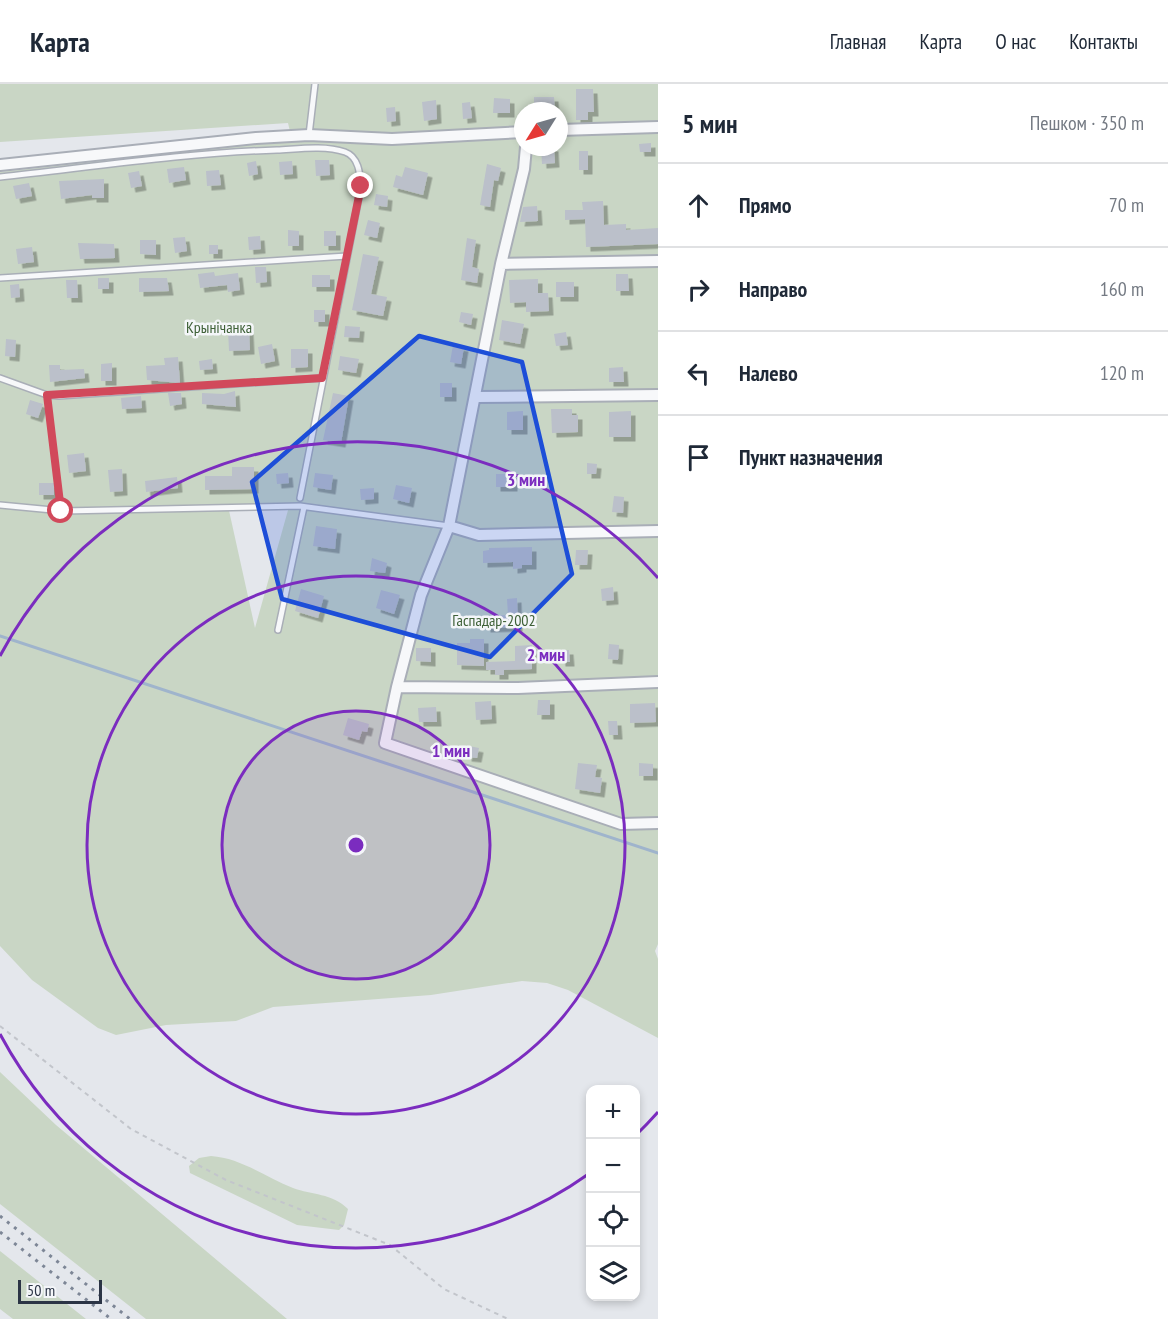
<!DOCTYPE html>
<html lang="ru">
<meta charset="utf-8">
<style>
:root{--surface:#fff;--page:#f2f2f3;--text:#1f2937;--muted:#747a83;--line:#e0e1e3}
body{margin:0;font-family:"PT Sans Narrow",sans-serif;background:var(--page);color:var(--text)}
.controls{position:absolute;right:18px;bottom:18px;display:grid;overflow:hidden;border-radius:12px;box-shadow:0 3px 9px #0003}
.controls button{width:54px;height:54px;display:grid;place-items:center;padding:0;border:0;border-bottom:2px solid var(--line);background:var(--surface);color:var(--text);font:30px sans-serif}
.compass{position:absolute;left:514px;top:18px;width:54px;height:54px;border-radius:50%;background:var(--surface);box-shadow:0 3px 9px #0003;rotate:233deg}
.scale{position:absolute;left:18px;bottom:15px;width:84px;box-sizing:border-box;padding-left:6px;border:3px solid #2b3445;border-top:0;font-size:16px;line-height:21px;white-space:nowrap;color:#2b3445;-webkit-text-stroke:4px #f4f6f9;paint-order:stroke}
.stop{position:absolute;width:18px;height:18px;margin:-14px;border:4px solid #d1495b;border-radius:50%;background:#fff}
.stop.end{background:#d1495b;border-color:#fff;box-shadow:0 2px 6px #0008}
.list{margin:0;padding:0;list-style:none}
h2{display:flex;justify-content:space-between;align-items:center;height:78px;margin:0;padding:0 24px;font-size:26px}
h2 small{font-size:20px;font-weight:400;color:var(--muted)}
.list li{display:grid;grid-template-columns:39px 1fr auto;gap:18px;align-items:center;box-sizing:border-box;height:84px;padding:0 24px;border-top:2px solid var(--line)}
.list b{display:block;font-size:22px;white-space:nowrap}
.list em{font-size:20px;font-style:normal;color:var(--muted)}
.icon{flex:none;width:33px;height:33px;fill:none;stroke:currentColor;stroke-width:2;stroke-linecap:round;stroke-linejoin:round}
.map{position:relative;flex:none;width:658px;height:1235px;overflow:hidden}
header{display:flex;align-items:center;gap:36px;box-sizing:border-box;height:84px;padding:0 30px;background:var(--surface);border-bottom:2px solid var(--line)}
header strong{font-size:28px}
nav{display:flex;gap:33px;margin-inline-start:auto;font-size:21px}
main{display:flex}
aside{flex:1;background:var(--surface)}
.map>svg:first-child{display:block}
.green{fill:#c9d6c5;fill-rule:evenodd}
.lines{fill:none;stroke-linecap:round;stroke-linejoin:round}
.stream{stroke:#9fb4cc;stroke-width:3}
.building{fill:#bbc0ca;filter:url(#shadow)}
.service-casing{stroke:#a9aeb7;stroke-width:8}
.minor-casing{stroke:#a9aeb7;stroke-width:14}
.path{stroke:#c2c5cb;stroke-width:2;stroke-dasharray:4.5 4.5;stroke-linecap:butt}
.service{stroke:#f7f8fa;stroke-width:5}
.minor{stroke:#f7f8fa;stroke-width:10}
.rail{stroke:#7d8696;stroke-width:3;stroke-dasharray:3 6;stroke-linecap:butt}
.route{stroke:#d1495b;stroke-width:8}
.marked{fill:#1d4ed8;fill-opacity:0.2;stroke:#1d4ed8;stroke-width:4.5;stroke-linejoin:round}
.ring{fill:none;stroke:#7b2cbf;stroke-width:3}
.labels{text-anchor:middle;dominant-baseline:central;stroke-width:5;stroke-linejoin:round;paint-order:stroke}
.park-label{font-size:16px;fill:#3f6138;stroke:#f4f6f9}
.centre{fill:#7b2cbf;stroke:#f4f6f9;stroke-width:3}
.ring-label{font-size:18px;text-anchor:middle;font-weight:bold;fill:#7b2cbf;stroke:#f4f6f9;stroke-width:5;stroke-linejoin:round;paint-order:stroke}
</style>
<header>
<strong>Карта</strong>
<nav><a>Главная</a><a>Карта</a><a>О нас</a><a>Контакты</a></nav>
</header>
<main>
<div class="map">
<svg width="658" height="1235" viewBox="0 0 658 1235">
<defs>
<filter id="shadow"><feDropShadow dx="4.5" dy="4.5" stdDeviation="0" flood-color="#0004"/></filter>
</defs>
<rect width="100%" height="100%" fill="#e4e7ec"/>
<path class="green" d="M0,0H658V860L655,867L658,875V954L568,906L547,899L522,897L431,911L273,923L236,937L166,941L116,951L98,944L32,896L0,862V88L292,56L288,39L0,58ZM523,27H559V63H523ZM290,419L255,544L228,422Z
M0,988L56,1041L287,1235H146L0,1120Z
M211,1072C241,1074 265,1093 293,1104C312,1111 332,1109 348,1125L344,1141L339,1146L297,1141L190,1089L189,1082L199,1074Z
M0,1167L86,1235H13L0,1225Z"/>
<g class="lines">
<path class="stream" d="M0,552L658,769"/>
</g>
<path class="building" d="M576,5H593L594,28H588V36H576Z
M534,13H554L555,26L534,27Z
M494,14L510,15V29H493Z
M436,16L437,35L424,37L422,18Z
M470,18L472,34L463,35L462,19Z
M395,23L396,37L387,38L386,24Z
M651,59V68H640L639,60Z
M541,63H554L555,79L542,80Z
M579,67H588V86H579Z
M315,76H329L330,91L316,92Z
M256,77L258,90L249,92L247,79Z
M292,77L293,90L280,91L279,78Z
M487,80L501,84L498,97L494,96L490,123L480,121Z
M184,83L186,96L169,99L167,85Z
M405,83L428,89L423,111L393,103L396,91L402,93Z
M219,86L221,101L207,102L206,87Z
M139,87L142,102L131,104L128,89Z
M104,95V114H92V111L61,115L59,97Z
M29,99L32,112L16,115L13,102Z
M376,110L388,112L387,123L374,121Z
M603,117L604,141L626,140V146L658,144V160L586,163L585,135L565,136V126H583L582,118Z
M537,122L538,137L520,138L523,123Z
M368,136L380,139L377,154L364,151Z
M288,146L299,147V162H288Z
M324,147H336V162H324Z
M260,152L261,165L249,166L248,153Z
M185,153L187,167L175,169L173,154Z
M467,154L476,156L472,183L479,185L477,199L461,196Z
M140,156H156V171L140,170Z
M78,159L114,160L115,174L80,175Z
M209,161H218V170H209Z
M32,163L34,178L18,180L16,165Z
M363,170L379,173L371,210L387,213L383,232L352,226Z
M255,183H266L267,198L256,199Z
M214,188L215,192L238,189L240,206L228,208L227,201L200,204L198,190Z
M616,190H628L629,207H616Z
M312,191H330V203H312Z
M98,194H109V205H98Z
M139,194H167L169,207L139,208Z
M538,195V209H548L549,227L526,228V218L510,219L509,196Z
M66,196H77L78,214H67Z
M556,198H574V213H556Z
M19,200L20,213L11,214L10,201Z
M314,226H325V238H314Z
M461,228L473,230L471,241L459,238Z
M502,236L524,240L520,260L499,256Z
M345,242L360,243L359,254L344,253Z
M249,245L250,266L229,267L228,246Z
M566,248L568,261L556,262L554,250Z
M6,255L16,256L15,273L5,272Z
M272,260L275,277L261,280L258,263Z
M453,261L464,263L461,280L450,278Z
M291,265H308V283L291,284Z
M340,272L359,275L356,289L338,286Z
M178,273L180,299L147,296L146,282L165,281L164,274Z
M212,275L213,285L200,286L199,277Z
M112,279V297H101V280Z
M49,281H60V286L84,285L85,294L50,298Z
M623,283L624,298H609V284Z
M440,299H452V313H440Z
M235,307L236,323L202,320V309L224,310Z
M168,309H181L182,320L170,322Z
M333,309L349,312L341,359L323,356Z
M141,312L142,324L122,325L121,314Z
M30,316L43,320L38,334L26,330Z
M551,325H572V331H578V348L552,349Z
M523,327V346H507V328Z
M631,327V353H609V328Z
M84,369L86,387L69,389L67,371Z
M587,379L597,380L596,390H587Z
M232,383H254V405L205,406V392H232Z
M122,385L123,407L110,408L108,386Z
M288,389L289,399L277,400L276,390Z
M315,389L333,391L331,406L313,403Z
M496,390H513V403H496Z
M177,393L178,404L146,408L145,397Z
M39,399H54V411H39Z
M396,401L412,404L409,419L393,415Z
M374,404V415L361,416L360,405Z
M614,412L624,413L623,429L612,428Z
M316,442L337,445L335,465L313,462Z
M532,463V481H522V484L513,485V478L483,479V467L489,466V464Z
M576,466H588L587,481H575Z
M372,474L387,479L385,489L370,487Z
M613,503L614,516L602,517L601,505Z
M301,505L324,512L318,534L295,527Z
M381,506L400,511L394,530L376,524Z
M517,514L518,543L486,544V532L508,531L507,515Z
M470,555H484V582L457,581V559H470Z
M609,560L619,561L618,576L608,575Z
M532,561V585L504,586V591H495V586H486V578L515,577V562Z
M416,564H431V578L416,577Z
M560,566H569L570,578H561Z
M538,616H550V631H537Z
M491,617L492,635L476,636L475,618Z
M655,619L656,638L630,639V620Z
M436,623L437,638H419L418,624Z
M348,634L369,640L367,648L362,647L359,656L343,651Z
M608,637H617L618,651H609Z
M469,662L479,664L477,674L467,673Z
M578,679L597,681L595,693L602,694L600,709L575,705Z
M639,679L653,680V692H639Z"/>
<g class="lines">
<defs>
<path id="service" d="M309,51L315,0
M0,93C92,83 184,69 277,66C298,65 324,61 345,68C359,73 360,90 361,103L300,414
M0,194L347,172
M0,294L47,311L59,312L322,294
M0,421L63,427L300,422L449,442
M278,546L304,423"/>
<path id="minor" d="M559,46L658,43
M526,63L524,85L501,180L449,442L421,511L397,603L385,659L621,740L658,739
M0,81L256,54L309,51L392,55L523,48
M501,180L658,177
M476,313L658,311
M449,442L479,451L658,447
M397,603L518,604L658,598"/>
</defs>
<use href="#service" class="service-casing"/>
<use href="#minor" class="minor-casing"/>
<path class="path" d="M48,319L60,418
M0,942L131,1045L226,1096L390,1161L444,1205L508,1235"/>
<use href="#service" class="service"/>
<use href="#minor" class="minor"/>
<path class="rail" d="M0,1132L130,1235
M0,1148L111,1235"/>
</g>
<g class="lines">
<path class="route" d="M61,427L47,311L322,294L361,102"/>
</g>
<path class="marked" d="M419,252L522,278L572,490L490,573L282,515L252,398Z"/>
<circle cx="356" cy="761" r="134" fill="#7b2cbf" fill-opacity=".12"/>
<g class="ring">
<circle cx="356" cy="761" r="134"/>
<circle cx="356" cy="761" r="269"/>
<path d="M658 1028A403 403 0 0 1 636 1051M590 1089A403 403 0 0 1 0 950M0 572A403 403 0 0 1 658 494"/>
</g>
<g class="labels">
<g class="park-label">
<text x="219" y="243">Крынічанка</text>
<text x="494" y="536">Гаспадар-2002</text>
</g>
</g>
<circle cx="356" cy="761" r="9" class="centre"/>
<g class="ring-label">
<text x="526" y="402">3 мин</text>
<text x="546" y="577">2 мин</text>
<text x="451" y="673">1 мин</text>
</g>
</svg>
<div class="controls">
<button>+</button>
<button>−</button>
<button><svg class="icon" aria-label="locate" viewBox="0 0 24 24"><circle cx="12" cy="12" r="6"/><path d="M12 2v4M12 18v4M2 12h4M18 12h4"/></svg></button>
<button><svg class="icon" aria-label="layers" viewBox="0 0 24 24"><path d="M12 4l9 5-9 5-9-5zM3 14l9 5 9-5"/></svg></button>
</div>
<svg class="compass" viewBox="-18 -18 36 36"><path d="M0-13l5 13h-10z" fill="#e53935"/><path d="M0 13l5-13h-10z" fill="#747a83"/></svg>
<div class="scale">50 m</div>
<div class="stop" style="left:61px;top:427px"></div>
<div class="stop end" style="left:361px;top:102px"></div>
</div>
<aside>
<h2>5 мин<small>Пешком · 350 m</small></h2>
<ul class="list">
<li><svg class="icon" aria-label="ahead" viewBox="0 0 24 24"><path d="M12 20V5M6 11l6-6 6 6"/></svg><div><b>Прямо</b></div><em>70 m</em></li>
<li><svg class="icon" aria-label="right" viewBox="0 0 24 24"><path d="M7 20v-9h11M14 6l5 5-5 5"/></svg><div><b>Направо</b></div><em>160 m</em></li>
<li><svg class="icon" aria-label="left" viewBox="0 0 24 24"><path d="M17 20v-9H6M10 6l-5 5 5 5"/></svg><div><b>Налево</b></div><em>120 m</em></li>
<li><svg class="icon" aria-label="arrive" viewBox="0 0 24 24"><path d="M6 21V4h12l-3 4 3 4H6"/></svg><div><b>Пункт назначения</b></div></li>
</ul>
</aside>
</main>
